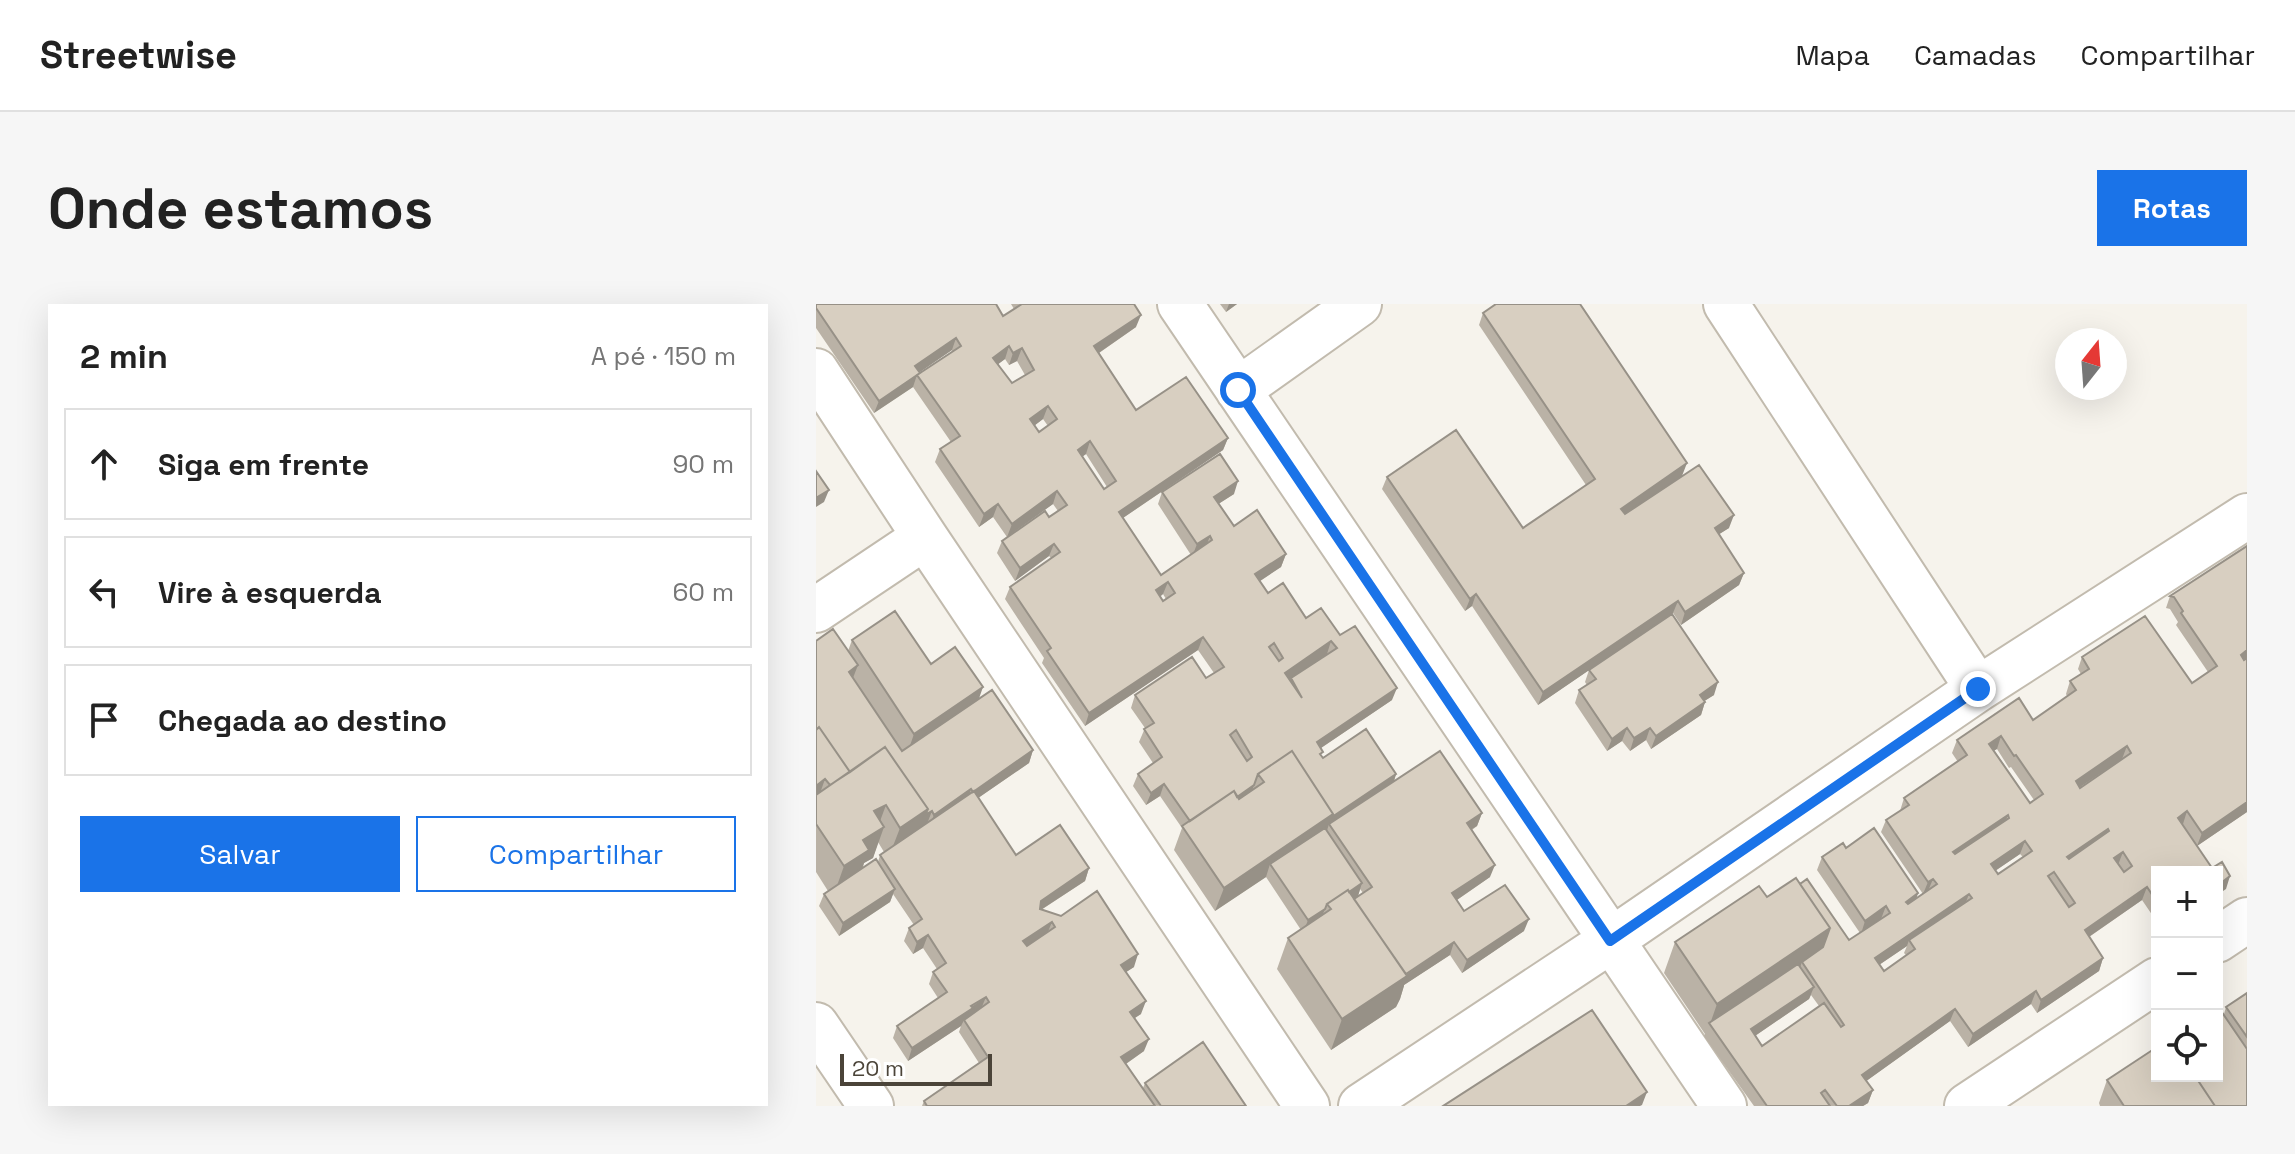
<!DOCTYPE html>
<html lang="pt">
<meta charset="utf-8">
<style>
:root{--surface:#fff;--page:#f6f6f6;--text:#222;--muted:#767676;--line:#e0e0e0;--accent:#1a73e8}
body{margin:0;font-family:"Space Grotesk",sans-serif;background:var(--page);color:var(--text)}
.controls{position:absolute;right:24px;bottom:24px;display:grid;overflow:hidden;border-radius:0px;box-shadow:0 8px 32px #0002}
.controls button{width:72px;height:72px;display:grid;place-items:center;padding:0;border:0;border-bottom:2px solid var(--line);background:var(--surface);color:var(--text);font:40px sans-serif}
.compass{position:absolute;left:1239px;top:24px;width:72px;height:72px;border-radius:50%;background:var(--surface);box-shadow:0 8px 32px #0002;rotate:17deg}
.scale{position:absolute;left:24px;bottom:20px;width:152px;box-sizing:border-box;padding-left:8px;border:4px solid #4b4439;border-top:0;font-size:22px;line-height:28px;white-space:nowrap;color:#4b4439;-webkit-text-stroke:6px #fff;paint-order:stroke}
.stop{position:absolute;width:24px;height:24px;margin:-18px;border:6px solid #1a73e8;border-radius:50%;background:#fff}
.stop.end{background:#1a73e8;border-color:#fff;box-shadow:0 2px 8px #0008}
.list{margin:0;padding:0;list-style:none}
h2{display:flex;justify-content:space-between;align-items:center;height:104px;margin:0;padding:0 32px;font-size:34px}
h2 small{font-size:26px;font-weight:400;color:var(--muted)}
.list li{display:grid;grid-template-columns:52px 1fr auto;gap:24px;align-items:center;box-sizing:border-box;height:112px;margin:0 16px 16px;padding:0 16px;border:2px solid var(--line);border-radius:0px}
.list b{display:block;font-size:30px;white-space:nowrap}
.list em{font-size:26px;font-style:normal;color:var(--muted)}
.actions{display:flex;gap:16px;padding:24px 32px}
.actions a{flex:1;padding:18px 0;border:2px solid var(--accent);border-radius:0px;text-align:center;font-size:28px;color:var(--accent)}
.actions .main{background:var(--accent);color:#fff}
.icon{flex:none;width:44px;height:44px;fill:none;stroke:currentColor;stroke-width:2;stroke-linecap:round;stroke-linejoin:round}
.map{position:relative;flex:none;width:1431px;height:802px;overflow:hidden;border-radius:0px}
header{display:flex;align-items:center;gap:48px;box-sizing:border-box;height:112px;padding:0 40px;background:var(--surface);border-bottom:2px solid var(--line)}
header strong{font-size:38px}
nav{display:flex;gap:44px;margin-inline-start:auto;font-size:28px}
.intro{display:flex;align-items:center;justify-content:space-between;box-sizing:border-box;height:192px;padding:0 48px}
h1{margin:0;font-size:56px}
.button{padding:20px 36px;border-radius:0px;background:var(--accent);color:#fff;font-size:28px;font-weight:700}
main{display:flex;gap:48px;padding:0 48px}
aside{flex:1;background:var(--surface);border-radius:0px;box-shadow:0 8px 32px #0002}
.map>svg:first-child{display:block}
.lines{fill:none;stroke-linecap:round;stroke-linejoin:round}
.minor-casing{stroke:#c2bbae;stroke-width:48}
.minor{stroke:#fff;stroke-width:44}
.wall{fill:#bab2a6;fill-rule:evenodd}
.shaded-wall{fill:#979187}
.building{fill:#d8cfc1;stroke:#979187;stroke-width:2;fill-rule:evenodd}
.route{stroke:#1a73e8;stroke-width:10}
</style>
<header>
<strong>Streetwise</strong>
<nav><a>Mapa</a><a>Camadas</a><a>Compartilhar</a></nav>
</header>
<div class="intro"><h1>Onde estamos</h1><a class="button">Rotas</a></div>
<main>
<aside>
<h2>2 min<small>A pé · 150 m</small></h2>
<ul class="list">
<li><svg class="icon" aria-label="ahead" viewBox="0 0 24 24"><path d="M12 20V5M6 11l6-6 6 6"/></svg><div><b>Siga em frente</b></div><em>90 m</em></li>
<li><svg class="icon" aria-label="left" viewBox="0 0 24 24"><path d="M17 20v-9H6M10 6l-5 5 5 5"/></svg><div><b>Vire à esquerda</b></div><em>60 m</em></li>
<li><svg class="icon" aria-label="arrive" viewBox="0 0 24 24"><path d="M6 21V4h12l-3 4 3 4H6"/></svg><div><b>Chegada ao destino</b></div></li>
</ul>
<div class="actions"><a class="main">Salvar</a><a>Compartilhar</a></div>
</aside>
<div class="map">
<svg width="1431" height="802" viewBox="0 0 1431 802">
<rect width="100%" height="100%" fill="#f6f3ec"/>
<g class="lines">
<defs>
<path id="minor" d="M364,0L908,802
M910,0L1162,385
M0,67L109,233L491,802
M422,86L543,0
M0,306L109,233
M1401,636L1431,616
M0,721L55,802
M545,802L794,637L1162,385L1431,212
M1151,802L1341,676"/>
</defs>
<use href="#minor" class="minor-casing"/>
<use href="#minor" class="minor"/>
</g>
<path class="wall" d="M0,0L182,3L187,12L198,5L195,0H318L320,23L283,49L320,106L412,134L407,146L307,214L345,271L375,251L342,200L346,188L418,190L402,200L418,222L470,250L465,263L444,277L452,289L490,314L524,331L576,396L505,444V452L507,454L580,470L578,478L666,509L661,522L656,526L674,573L641,596L648,607L708,627L646,669L634,651L588,681L584,695L580,703L515,746L461,665L472,634L485,626L450,573L399,607L358,546L366,524L344,492L330,501L317,482L322,470L337,459L323,438L329,424L315,404L319,391L390,374L398,369L382,346L269,422L226,359L228,354L189,295L194,283L235,254L233,252L199,277L181,249L186,237L191,233L177,213L163,223L119,158L124,145L135,138L97,83L58,109L0,24ZM136,46V48L104,69L103,68ZM189,55L193,61L201,57L209,71L196,79L182,60ZM227,115L232,122L223,128L219,121ZM270,150L291,183L288,185L266,153ZM237,200L242,207L233,213L196,229ZM347,290L350,295L347,297L344,293ZM544,585L547,589L538,595L542,592Z
M404,0H421L410,8Z
M667,9L866,172L913,224L903,230L928,269L923,281L865,321L857,309L856,310L898,391L888,397L889,398L885,411L835,445L830,436L814,447L806,437L791,447L759,399L763,386L771,381L769,378L773,366L722,401L656,302L649,307L566,185L571,173L707,224L770,181L663,21Z
M1431,242V508L1381,542L1366,520L1410,585L1341,568V618L1326,596L1273,633L1287,654L1283,667L1221,709L1215,700L1152,743L1134,717L1050,777L1057,786L1052,799L1047,802H938L888,732L889,730L848,669L859,638L951,593L984,580L1033,636L1044,629L1001,566L1006,553L1030,544L1102,589L1100,595L1107,590L1065,528L1070,516L1084,507L1088,494L1142,458L1136,449L1141,436L1217,416L1251,392L1250,390L1254,377L1265,370L1262,365L1266,353L1376,379L1392,368L1360,321L1362,318L1354,305L1350,304L1354,292ZM1181,445L1193,464L1195,463L1218,496L1214,499L1178,446ZM1306,455L1264,484V483ZM1204,550L1207,553L1182,570L1179,567ZM1091,642L1088,649L1090,651L1068,667L1063,661ZM995,691L1003,702L946,742L939,732L993,695Z
M36,336L115,360L163,394L217,446L213,459L162,494L200,551L273,564L269,577L225,606L318,663L310,668L325,710L319,714L328,747L310,760L327,784L329,779L430,802H106L108,797L163,759L143,728L145,722L92,757L77,734L81,722L122,694L113,680L117,668L121,665L107,644L97,650L88,637L93,624L98,621L77,590L74,598L23,632L3,602L8,590L12,587L0,568V337L32,347ZM62,538L68,548L64,551L62,558L47,563L48,559L57,554Z
M1431,689V802H1284L1283,799L1291,776L1408,710L1410,703Z"/>
<path class="shaded-wall" d="M413,0H421L410,8Z
M325,11L320,23L274,55L278,42Z
M140,34L136,46L94,75L99,62Z
M193,42L189,55L173,67L177,54Z
M206,44L201,57L193,61L197,49Z
M101,71L97,83L58,109L63,97Z
M232,102L227,115L210,128L214,115Z
M412,134L407,146L298,220L303,208Z
M274,137L270,150L257,159L262,146Z
M871,159L866,172L800,217L805,205Z
M422,177L418,190L393,206L398,193Z
M13,186L8,198L0,203V194Z
M241,187L237,200L191,233L196,220Z
M182,200L177,213L163,223L168,210Z
M918,211L913,224L894,236L899,224Z
M394,232L389,245L376,253L381,240Z
M238,240L233,252L199,277L204,264Z
M470,250L465,263L435,283L439,270Z
M928,269L923,281L865,321L869,308Z
M352,278L347,290L335,299L340,286Z
M660,290L656,302L649,307L654,295Z
M862,297L857,309L722,401L727,388Z
M387,333L382,346L269,422L273,409Z
M515,337L511,350L465,381L469,369Z
M1431,346V356L1420,363L1425,351Z
M42,361L37,374L33,368Z
M902,378L898,391L879,403L884,391Z
M167,383L159,406L90,453L98,430Z
M581,384L576,396L496,450L501,438Z
M889,398L885,411L835,445L840,432Z
M811,424L806,437L791,447L796,435Z
M834,424L830,436L814,447L818,434Z
M1185,432L1181,445L1169,452L1173,440Z
M1311,442L1306,455L1255,489L1260,477Z
M217,446L213,459L152,501L157,488Z
M580,470L576,483L513,520L509,533L454,560L450,573L399,607L408,584L517,510Z
M9,475L1,498L0,499V482Z
M348,480L344,492L330,501L335,489Z
M438,481L434,493L373,535L377,523Z
M155,485L151,498L113,523L118,511Z
M1431,498V508L1381,542L1386,529Z
M70,501L60,528L68,523L57,554L48,559L42,577L17,593L28,562L58,507Z
M112,505L116,507L111,520L72,555L84,524Z
M1371,507L1367,520L1357,527L1362,514Z
M666,509L661,522L646,531L651,519Z
M1192,511L1187,524L1133,560L1137,548Z
M1292,525L1288,538L1247,565L1251,553Z
M1209,537L1204,550L1170,573L1175,560Z
M1307,548L1302,561L1298,554Z
M679,561L674,573L632,602L636,589Z
M273,564L269,577L220,609L225,597Z
M1414,572L1410,585L1401,591V582Z
M1117,575L1112,587L1107,590L1112,578Z
M546,579L542,592L512,612L515,605L512,602Z
M1331,583L1326,596L1264,639L1269,626Z
M79,585L74,598L23,632L27,619Z
M1102,589L1098,602L1086,611L1090,598Z
M1153,590L1148,603L1093,636L1091,642L1054,667L1059,654Z
M1070,602L1065,615L1045,630L1049,617Z
M509,605L504,617L487,629L492,616Z
M713,615L708,627L646,669L651,656Z
M236,618L231,630L203,649L207,637Z
M1014,624L1003,655L986,658L982,669L894,720L901,700Z
M112,631L107,644L97,650L101,638Z
M638,638L634,651L588,681V682L584,695L580,703L515,746L526,715Z
M322,650L318,663L301,674L305,661Z
M1287,654L1283,667L1221,709L1225,696Z
M998,683L993,695L930,738L935,725Z
M1220,687L1215,700L1152,743L1157,730Z
M170,693L165,705L148,716L145,722L92,757L96,744Z
M330,697L325,710L309,720L314,708Z
M1139,705L1134,717L1042,783L1046,771Z
M333,735L328,747L301,766L305,753Z
M1057,786L1052,799L1047,802H1033Z
M831,788L826,801L824,802H810Z"/>
<path class="building" d="M0,0H180L187,12L206,0H318L325,11L278,42L320,106L370,73L412,134L303,208L345,271L396,236L394,232L381,240L346,188L404,150L422,177L398,193L418,222L441,206L470,250L439,270L452,289L467,279L490,314L505,304L524,331L539,322L581,384L501,438L507,448L504,450L507,454L550,425L580,470L516,513L517,510L476,447L442,470L438,481L421,493L418,487L374,517L348,480L335,489L322,470L346,453L328,425L338,419L319,391L376,353L390,374L408,363L387,333L273,409L231,347L235,344L194,283L244,248L238,240L204,264L186,237L229,207L233,213L251,201L241,187L196,220L182,200L168,210L124,145L144,132L101,71L145,42L140,34L99,62L104,69L63,97L0,4ZM193,42L197,49L206,44L218,66L196,79L177,54ZM232,102L241,115L223,128L214,115ZM274,137L300,177L288,185L262,146ZM352,278L359,289L347,297L340,286ZM515,337L521,344L475,374L486,394L469,369ZM458,339L467,354L463,357L453,343ZM420,426L436,453L431,457L414,431Z
M680,0H764L871,159L805,205L809,210L883,161L918,211L899,224L928,269L869,308L862,297L727,388L660,290L654,295L571,173L640,126L707,224L779,175L667,9Z
M0,167L13,186L0,194Z
M1431,242V346L1425,351L1428,356L1431,354V498L1386,529L1371,507L1362,514L1396,564L1406,558L1414,572L1401,582V568H1341V598L1331,583L1269,626L1287,654L1225,696L1220,687L1157,730L1139,705L1046,771L1057,786L1033,802H1021L1009,786L1005,789L1014,802H951L893,719L982,660L998,683L935,725L946,742L1008,699L1025,723L1028,721L986,658L1007,643L1014,624L984,580L991,575L1033,636L1074,609L1070,602L1049,617L1006,553L1027,539L1030,544L1058,524L1102,589L1090,598L1092,600L1121,580L1117,575L1112,578L1070,516L1093,501L1088,494L1151,451L1141,436L1203,394L1217,416L1260,386L1254,377L1273,365L1266,353L1329,312L1376,379L1401,362L1365,309L1367,307L1358,293L1354,292ZM1185,432L1198,452L1200,451L1227,490L1214,499L1173,440ZM1311,442L1315,449L1264,484L1260,477ZM1192,511L1193,514L1139,550L1137,548ZM1292,525L1293,527L1253,555L1251,553ZM1209,537L1216,547L1182,570L1175,560ZM1307,548L1316,562L1308,568L1298,554ZM1238,568L1259,599L1253,603L1232,572ZM1153,590L1156,594L1093,636L1099,645L1068,667L1059,654Z
M79,307L115,360L139,343L167,383L98,430L36,336Z
M856,310L902,378L884,391L889,398L840,432L834,424L818,434L811,424L796,435L763,386L780,375L773,366Z
M17,325L42,361L33,368L86,447L176,386L217,446L157,488L155,485L118,511L116,507L109,511L112,505L69,443L34,468L3,423L0,426V337Z
M3,423L34,468L14,481L9,475L0,482V426Z
M69,443L112,505L84,524L70,501L58,507L68,523L47,536L53,546L28,562L0,520V491Z
M476,447L517,510L408,584L366,522L418,487L423,495L448,478L442,470Z
M624,447L666,509L651,519L679,561L636,589L648,607L689,581L713,615L651,656L638,638L590,670L538,595L556,583L513,520Z
M158,487L200,551L244,521L273,564L225,597L224,605L245,612L281,587L322,650L305,661L330,697L314,708L333,735L305,753L339,802H111L108,797L172,753L148,716L173,698L170,693L155,702L157,704L96,744L81,722L131,688L117,668L130,659L112,631L101,638L93,624L106,615L64,551ZM236,618L239,623L211,642L207,637Z
M509,524L546,579L533,588L532,586L511,600L509,605L492,616L454,560Z
M60,555L79,585L27,619L8,590Z
M980,574L1014,624L901,700L859,638L943,582L951,593Z
M532,586L591,672L526,715L472,634L515,605L511,600Z
M1431,689V733L1410,703Z
M1401,701L1431,745V802H1399L1379,772H1401Z
M776,706L831,788L810,802H627Z
M387,738L430,802H345L329,779Z
M1341,743V772H1379L1399,802H1308L1291,776Z"/>
<g class="lines">
<path class="route" d="M422,86L794,637L1162,385"/>
</g>
</svg>
<div class="controls">
<button>+</button>
<button>−</button>
<button><svg class="icon" aria-label="locate" viewBox="0 0 24 24"><circle cx="12" cy="12" r="6"/><path d="M12 2v4M12 18v4M2 12h4M18 12h4"/></svg></button>
</div>
<svg class="compass" viewBox="-18 -18 36 36"><path d="M0-13l5 13h-10z" fill="#e53935"/><path d="M0 13l5-13h-10z" fill="#767676"/></svg>
<div class="scale">20 m</div>
<div class="stop" style="left:422px;top:86px"></div>
<div class="stop end" style="left:1162px;top:385px"></div>
</div>
</main>
